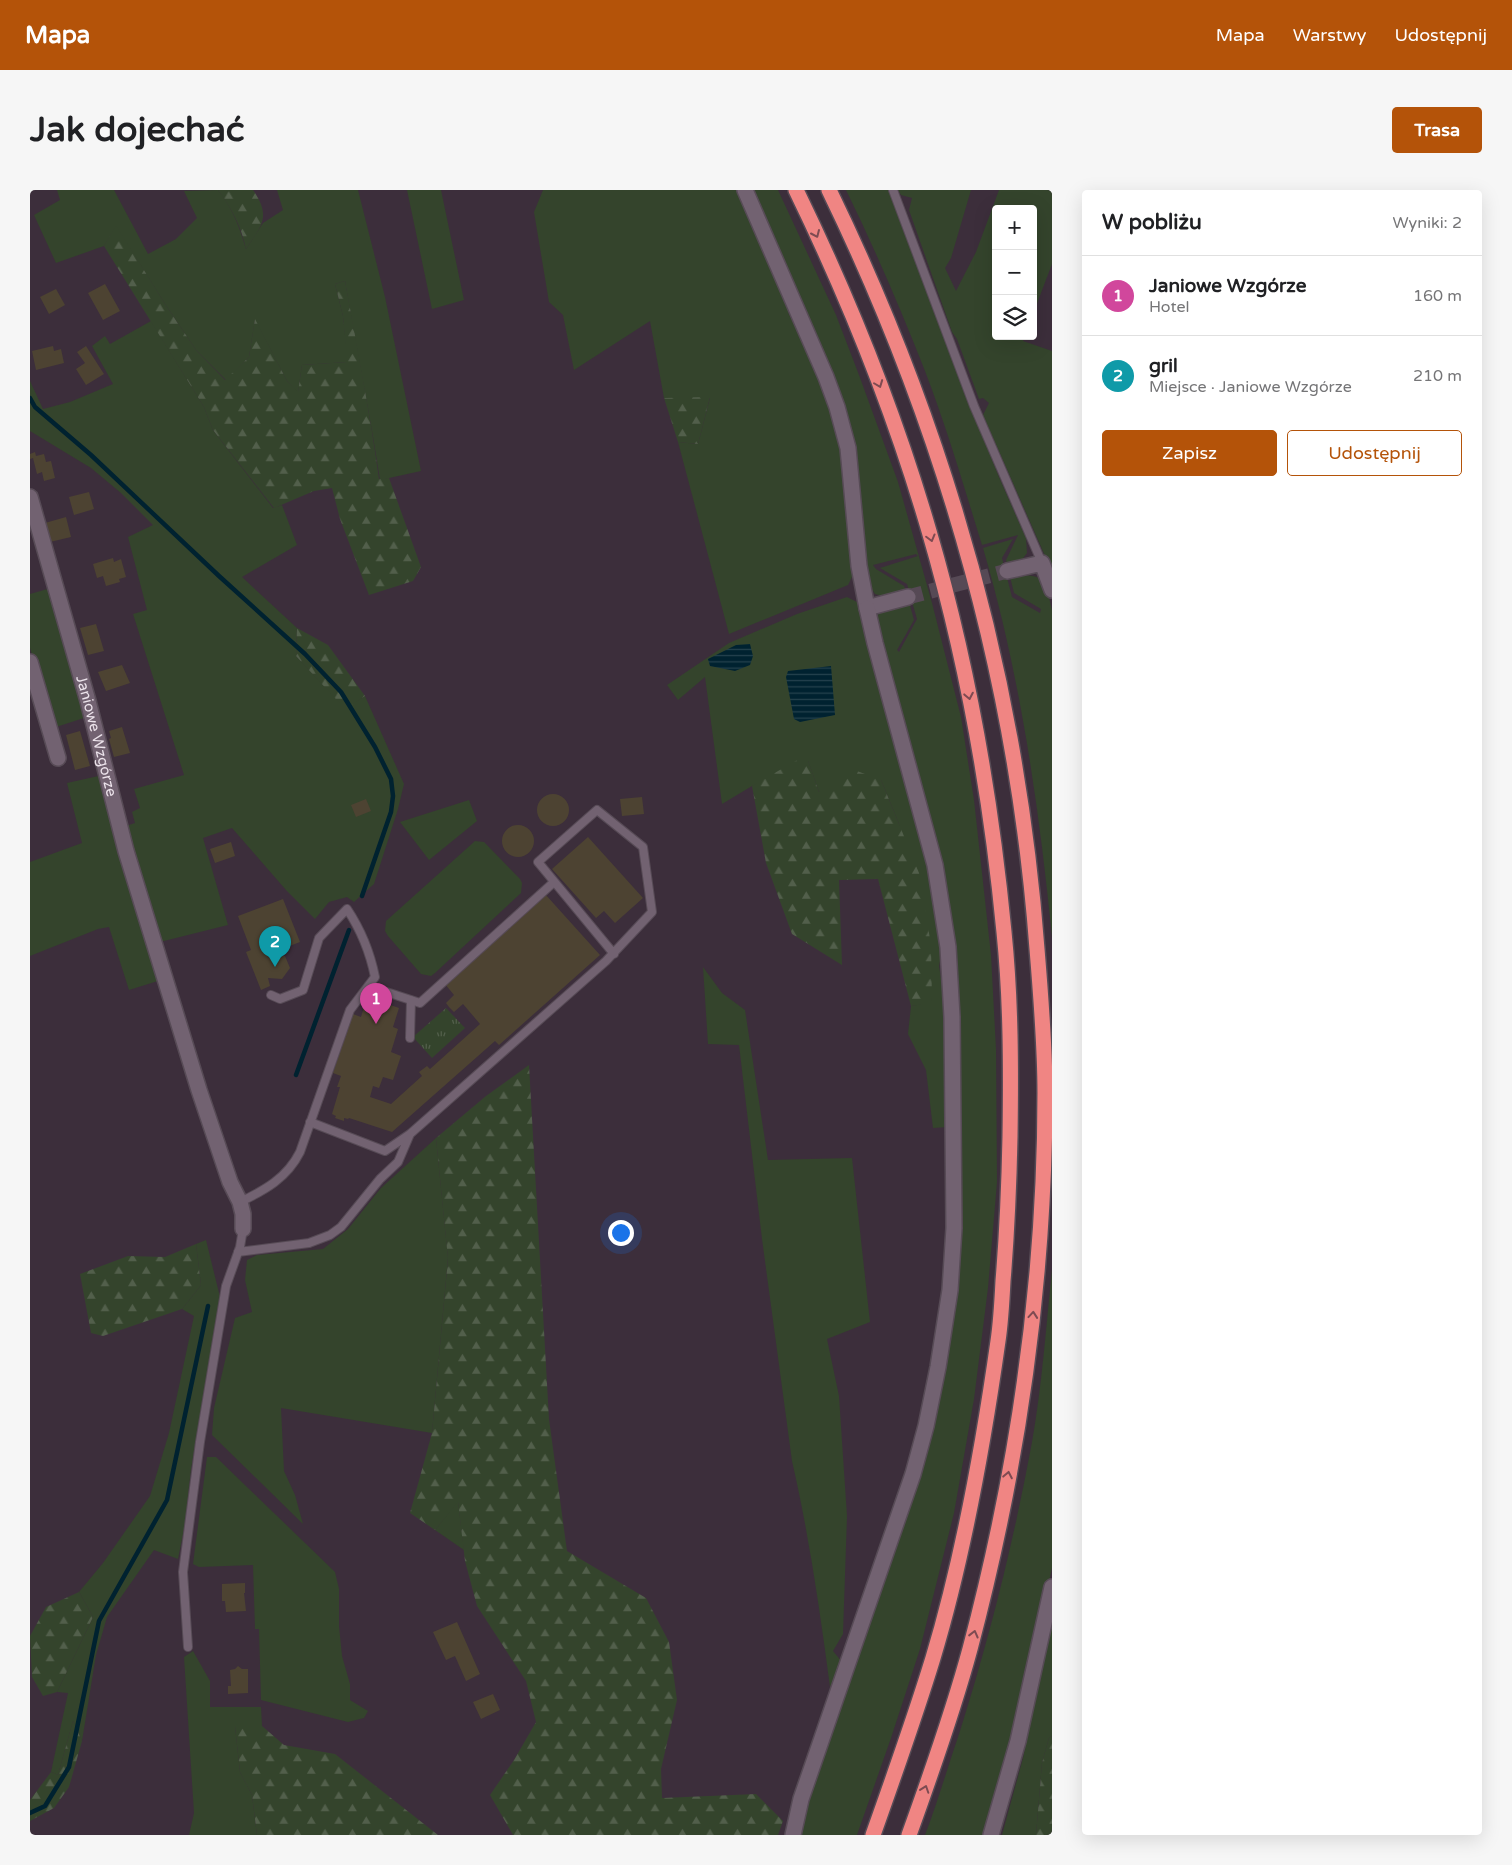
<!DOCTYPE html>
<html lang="pl">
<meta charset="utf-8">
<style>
:root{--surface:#fff;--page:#f6f6f6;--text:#202124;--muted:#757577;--line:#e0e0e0;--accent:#b45309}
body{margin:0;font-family:"Varela Round",sans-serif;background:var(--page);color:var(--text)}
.controls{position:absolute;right:15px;top:15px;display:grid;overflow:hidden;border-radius:5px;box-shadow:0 5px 20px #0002}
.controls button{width:45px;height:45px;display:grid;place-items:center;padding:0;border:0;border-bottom:1px solid var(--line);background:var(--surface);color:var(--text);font:25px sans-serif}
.you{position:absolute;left:590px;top:1042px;width:18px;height:18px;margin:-12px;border:4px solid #fff;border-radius:50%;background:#1a73e8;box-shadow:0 0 0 8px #1a73e833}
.badge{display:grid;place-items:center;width:32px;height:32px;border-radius:50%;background:var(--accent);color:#fff;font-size:16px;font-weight:700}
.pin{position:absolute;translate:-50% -41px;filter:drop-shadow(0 1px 2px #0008)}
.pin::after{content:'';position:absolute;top:26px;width:18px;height:15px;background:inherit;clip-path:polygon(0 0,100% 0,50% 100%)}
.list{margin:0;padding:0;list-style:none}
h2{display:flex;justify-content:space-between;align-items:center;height:65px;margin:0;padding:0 20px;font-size:21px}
h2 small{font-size:16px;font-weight:400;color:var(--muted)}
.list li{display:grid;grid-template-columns:32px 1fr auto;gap:15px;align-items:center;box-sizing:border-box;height:80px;padding:0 20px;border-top:1px solid var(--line)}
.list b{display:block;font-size:19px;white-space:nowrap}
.list p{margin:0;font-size:16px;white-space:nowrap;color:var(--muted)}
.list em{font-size:16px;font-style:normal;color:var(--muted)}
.actions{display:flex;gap:10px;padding:15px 20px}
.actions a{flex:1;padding:11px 0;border:1px solid var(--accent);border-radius:5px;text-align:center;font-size:18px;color:var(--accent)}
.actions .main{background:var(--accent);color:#fff}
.icon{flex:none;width:28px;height:28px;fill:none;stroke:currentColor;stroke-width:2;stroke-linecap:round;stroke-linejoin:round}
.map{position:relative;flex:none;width:1022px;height:1645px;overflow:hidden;border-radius:5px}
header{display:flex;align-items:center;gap:30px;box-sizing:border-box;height:70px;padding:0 25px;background:var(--accent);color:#fff}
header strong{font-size:24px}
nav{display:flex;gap:28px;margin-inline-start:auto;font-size:18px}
.intro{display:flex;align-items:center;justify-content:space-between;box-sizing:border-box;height:120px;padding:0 30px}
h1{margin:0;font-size:35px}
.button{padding:12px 22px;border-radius:5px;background:var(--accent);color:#fff;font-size:18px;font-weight:700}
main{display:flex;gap:30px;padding:0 30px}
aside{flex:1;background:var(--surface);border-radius:5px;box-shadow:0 5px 20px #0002}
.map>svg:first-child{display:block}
.grass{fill:#34442c}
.forest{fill:url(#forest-firs)}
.park{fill:url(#park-tufts)}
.water{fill:url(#water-rules)}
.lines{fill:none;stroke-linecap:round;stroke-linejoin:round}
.stream{stroke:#002230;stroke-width:4.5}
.building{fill:#4d4332}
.street-tunnel{stroke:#564955;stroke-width:15;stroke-dasharray:15 8;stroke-linecap:butt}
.lane-casing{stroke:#574b56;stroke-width:10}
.street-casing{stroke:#574b56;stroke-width:18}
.highway-casing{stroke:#574b56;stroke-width:18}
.lane{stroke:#726271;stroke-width:8}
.street{stroke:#726271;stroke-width:15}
.highway{stroke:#f08583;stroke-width:15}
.oneway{stroke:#7e4b52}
.labels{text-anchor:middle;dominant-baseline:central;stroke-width:4.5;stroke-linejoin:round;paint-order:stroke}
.street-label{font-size:15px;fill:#ece3eb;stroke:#322431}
</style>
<header>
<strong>Mapa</strong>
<nav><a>Mapa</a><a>Warstwy</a><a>Udostępnij</a></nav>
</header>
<div class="intro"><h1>Jak dojechać</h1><a class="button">Trasa</a></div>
<main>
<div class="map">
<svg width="1022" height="1645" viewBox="0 0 1022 1645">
<defs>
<pattern id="forest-firs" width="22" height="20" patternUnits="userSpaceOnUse" patternTransform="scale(1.25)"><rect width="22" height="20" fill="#34442c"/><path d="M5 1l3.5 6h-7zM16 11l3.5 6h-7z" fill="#525f4b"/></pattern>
<pattern id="park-tufts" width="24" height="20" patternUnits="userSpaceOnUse" patternTransform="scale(1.25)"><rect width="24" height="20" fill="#34442c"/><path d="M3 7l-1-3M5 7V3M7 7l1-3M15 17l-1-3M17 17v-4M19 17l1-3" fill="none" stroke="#525f4b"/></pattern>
<pattern id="water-rules" width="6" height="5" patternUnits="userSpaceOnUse" patternTransform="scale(1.25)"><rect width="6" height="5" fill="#002230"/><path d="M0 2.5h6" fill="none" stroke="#25424e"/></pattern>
</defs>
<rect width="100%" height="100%" fill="#3c2e3b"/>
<path class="grass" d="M27,0H84L118,64L146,49L167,28L154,1L188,0C202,17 210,38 216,59L233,33L253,20L247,0H328L355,107L391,281L350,290C340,223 326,157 315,91L305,94L313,126L318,172L272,175L268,203L257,191L225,130L219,167L196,190L166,160L135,114L86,36L74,56L26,73L4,25L30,10Z
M377,0H411L434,110L402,119Z
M513,0H710L758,110V122L794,197L813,254L824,383L818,395L699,444L648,252L668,254L680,208H634L620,131L544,180L533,125L519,112L504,22Z
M721,0H748L806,125L829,185L868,292L902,413L931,527L944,610L961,765L966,859L967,992L958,1098L944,1209L924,1323L890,1459L861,1548L827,1645H766L915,1168L924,757L846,428L852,419L879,412L884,430L867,460L869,462L887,429L877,394L850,378L888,366L886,364L843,375L846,379L874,396L877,403L860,408L845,404L836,390L824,260Z
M816,0H859L929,188L969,287L996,348L997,363L991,371L977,376L976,370L988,345L952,355C934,297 917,238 895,181C871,120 845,59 816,0Z
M868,0H941L921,68L915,78L926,101L946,62L969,0H1022V74L1003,124V19H966V146H995L993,151L1022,161V375H1019L953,225L959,213L953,208L949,209L927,149L922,142L879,20L882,8L871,5Z
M121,131L174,217L183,240L243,318L252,315L267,355L212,387L267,438L266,466L315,518L335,506L374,594L368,619L344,694L324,712L317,707L299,712L285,729L256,700L202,638L173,648L198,735L130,752L96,636L105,633L102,622L110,618L104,599L154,585L103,424L117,420L98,347L123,335L91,303L61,278L0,241V191L13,219L40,212L83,194L62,156L75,146L80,154Z
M983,349L972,368L982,407L1010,423L1011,419L984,403L980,387C1014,382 1015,389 1022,420V747C1009,616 990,484 953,358Z
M21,398L57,527L23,538L0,458V404Z
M817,407L829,413L833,437L896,660L912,761L909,776L916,819L918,937L903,938L896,880L878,844L881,816L902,812L869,634L851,590L789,602L778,571L722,596L692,614L675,487L648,510L637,495L699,453L767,424Z
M73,585L131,790L99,800L79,737L68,739L0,766V672L52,653L37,593Z
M439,610L447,631L399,670L370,632Z
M445,651L454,652L457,655L490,689L492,693L491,703L405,783L401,786L391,784L358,746L355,741L356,731Z
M673,777L692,803L715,820L738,970L822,968L840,1132L797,1149L809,1206L817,1326L813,1444L803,1461L812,1472L800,1497C790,1421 779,1345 762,1271L732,1049L709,855L678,854Z
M406,948L418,1068L402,1243L251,1218L254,1281L265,1305L273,1334L182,1245L184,1218L205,1128L222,1122L215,1090L217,1070L227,1065L293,1059L318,1039L351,998Z
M176,1050L190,1107L161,1279L155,1334L148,1369L124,1360L77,1427L66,1465L52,1551L43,1531L28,1585L21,1582L38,1503L27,1502L63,1427L49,1402L73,1373L120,1306L139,1243L164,1126L152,1119L171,1095L166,1054Z
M1022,1080V1378L980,1564L956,1645H895C908,1611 918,1576 930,1541C960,1446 984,1350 1002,1252C1012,1195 1016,1137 1022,1080Z
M177,1267H186L305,1382L309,1399V1436L312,1466L320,1494V1510L338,1521L334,1528L318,1532L231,1510L229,1439H225L223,1375L169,1377L163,1374Z
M428,1311L434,1360L405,1340Z
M1022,1428V1546L1019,1548L1012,1573L1006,1645H972L993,1568Z
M163,1461L180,1491V1517H231L232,1536H205L210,1582L222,1605L227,1645H159L164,1623L154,1467Z"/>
<path class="forest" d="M188,0H223C242,27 231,36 216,59C212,38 201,17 188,0Z
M86,35L135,114L166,160L195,190L219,167L225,129L257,191L268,202L272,175L317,172L313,126L305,94L315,91C327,157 340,223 349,289L359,288L391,377L383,391L339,405L310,329L302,298L284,301L244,318L183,240L174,217L74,56Z
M680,207L668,254L648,252L634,208Z
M267,438L298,455L335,506L315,519L266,466Z
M776,565L789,602L819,578L851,590L889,683L901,755L902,813L881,816L848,689L809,690L812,775L762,744L736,673L722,596Z
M499,875L519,1229L537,1361L616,1408L639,1452L647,1510L631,1579L632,1608L726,1604L753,1631L748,1645H483L460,1605L484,1570L506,1532L496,1491L447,1416L435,1371L428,1312L405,1340L380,1323L402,1243L418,1069L406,948L456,906Z
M166,1054L171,1095L152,1119L73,1146L61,1143L50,1084L98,1066L135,1067Z
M49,1402L63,1427L27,1502L13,1506L2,1487L0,1446L16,1417Z
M43,1531L52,1551L39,1597L24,1618L0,1631V1610L21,1582L28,1585Z
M205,1536H232L254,1555L305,1564L408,1645H227L222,1605L210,1582Z
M1022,1546V1645H1006L1012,1573L1019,1548Z"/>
<path class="park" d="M416,818L435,838L402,868L383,847Z"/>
<path class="water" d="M720,454L723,466L720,475L705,481L680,476L678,469L706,455Z
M801,476L805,525L770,532L764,529L756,487L758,481Z"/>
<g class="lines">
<path class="stream" d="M0,208L5,217L61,265L189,386L275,464L311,502L345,557L361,589L363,606L361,622L332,706
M266,885L319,740
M0,1623L15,1616L39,1577L69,1431L137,1310L178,1116"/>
</g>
<path class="building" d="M75,94L90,121L73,130L58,103Z
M26,99L35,115L19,124L10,107Z
M23,156L24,161L31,159L34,173L6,180L2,161Z
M56,156L74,184L56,195L46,179L55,173L47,162Z
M5,262L6,266L14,264L16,272L21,271L25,288L14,291L12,282L7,284L3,268L0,269V264Z
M59,302L64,319L44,325L39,307Z
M36,327L41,347L20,352L15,333Z
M83,368L84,372L91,369L96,387L89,389L90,392L76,396L73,386L67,388L63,374Z
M66,434L74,461L58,465L50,438Z
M92,475L100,493L76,501L68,482Z
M92,537L100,563L84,567L79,549L81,548L79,541Z
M50,541L60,576L45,580L36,545Z
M507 620a16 16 0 1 1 32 0a16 16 0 1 1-32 0Z
M612,607L614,624L592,626L590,609Z
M336,609L341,621L326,627L321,615Z
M472 651a16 16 0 1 1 32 0a16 16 0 1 1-32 0Z
M558,647L613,708L585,733L574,721L566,728L522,679Z
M201,652L205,666L185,673L180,659Z
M515,704L570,765L469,855L465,851L362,942L319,928L318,929L314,928V931L305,928L306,926L302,924L310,897H307L311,886L303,883L323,824L331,827L337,807L369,818L363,837L368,839L361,862L371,866L363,890L353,887L349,898L343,896L340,907L361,914L392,886L389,882L397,876L400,879L450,834L433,814L424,822L419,817L416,813L424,805L415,794Z
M253,709L270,752L249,760L252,766H255L260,778L252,789L238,788L240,796L231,800L216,762L221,760L208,726Z
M215,1393V1403H214L216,1421L196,1422L195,1411H192V1394Z
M427,1432L450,1484L436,1491L425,1466L416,1470L403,1442Z
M208,1476L212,1479H218V1503L198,1504V1496H201L200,1480L205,1479Z
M463,1504L470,1520L451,1529L443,1512Z"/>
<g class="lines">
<path class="street-tunnel" d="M878,407L977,381"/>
<defs>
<path id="lane" d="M863,0L944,216L1012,373
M338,796L390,813L524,692
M380,848L381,810
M280,932L355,961L380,944L576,771L622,722L613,657L567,620L508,672L584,764
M210,1012C235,1000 257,988 270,962L320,820L345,787C340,762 331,740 317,719L289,748L273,800L250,809L241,805
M208,1062L279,1053L300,1045L311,1037L350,989L368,972L380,944
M158,1457L153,1382L170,1252L196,1096L210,1057L213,1039"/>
<g id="street">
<path d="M715,0L796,187L807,217L818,258L829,376L837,418L878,407"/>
<path id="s1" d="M0,307L58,511L96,661L169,900L200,992L210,1012L213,1024V1039"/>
<path d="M977,381L1012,373L1022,400"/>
<path d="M0,472L28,568"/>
<path d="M763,1645L771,1609L883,1284L896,1236L908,1177L920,1100L924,1038L922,827L918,757L905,675L845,453L837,418"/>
<path d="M961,1645L988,1551L1022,1397"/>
</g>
<path id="highway" d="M766,0C819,109 865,224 899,341C937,471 961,607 974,742C981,810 981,879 980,947C979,995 977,1043 973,1091C972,1111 971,1131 968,1151C953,1257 934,1365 903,1468C885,1527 864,1586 843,1645
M799,0C916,241 987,492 1007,759C1011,807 1015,855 1015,903C1015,1091 988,1278 940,1459C923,1522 901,1584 879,1645"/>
</defs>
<use href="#lane" class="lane-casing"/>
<use href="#street" class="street-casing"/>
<use href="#highway" class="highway-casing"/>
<use href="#lane" class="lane"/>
<use href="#street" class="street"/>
<use href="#highway" class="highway"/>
</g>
<defs><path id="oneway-chevron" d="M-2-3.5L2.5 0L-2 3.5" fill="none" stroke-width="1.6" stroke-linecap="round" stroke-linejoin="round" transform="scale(1.25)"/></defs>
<g class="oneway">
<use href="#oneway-chevron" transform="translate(786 44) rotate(66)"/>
<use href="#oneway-chevron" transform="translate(849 194) rotate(69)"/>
<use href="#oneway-chevron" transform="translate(901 348) rotate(75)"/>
<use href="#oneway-chevron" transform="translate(939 506) rotate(79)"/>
<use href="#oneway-chevron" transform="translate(1003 1125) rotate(-85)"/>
<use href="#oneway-chevron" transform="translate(978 1285) rotate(-79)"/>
<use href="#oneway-chevron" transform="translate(944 1444) rotate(-76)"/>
<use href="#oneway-chevron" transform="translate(895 1599) rotate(-71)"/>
</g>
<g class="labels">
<g class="street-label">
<text stroke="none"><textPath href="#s1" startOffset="248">Janiowe Wzgórze</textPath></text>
</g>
</g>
</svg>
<div class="controls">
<button>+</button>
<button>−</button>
<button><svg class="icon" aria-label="layers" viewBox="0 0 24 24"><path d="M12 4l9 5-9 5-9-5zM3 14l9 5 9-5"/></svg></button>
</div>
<div class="you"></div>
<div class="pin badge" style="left:346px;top:834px;background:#d1479c">1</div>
<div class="pin badge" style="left:245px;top:777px;background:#0f9aa8">2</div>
</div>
<aside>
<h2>W pobliżu<small>Wyniki: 2</small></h2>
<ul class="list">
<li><span class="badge" style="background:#d1479c">1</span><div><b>Janiowe Wzgórze</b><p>Hotel</p></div><em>160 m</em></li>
<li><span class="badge" style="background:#0f9aa8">2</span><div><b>gril</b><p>Miejsce · Janiowe Wzgórze</p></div><em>210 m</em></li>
</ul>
<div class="actions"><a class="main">Zapisz</a><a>Udostępnij</a></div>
</aside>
</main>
